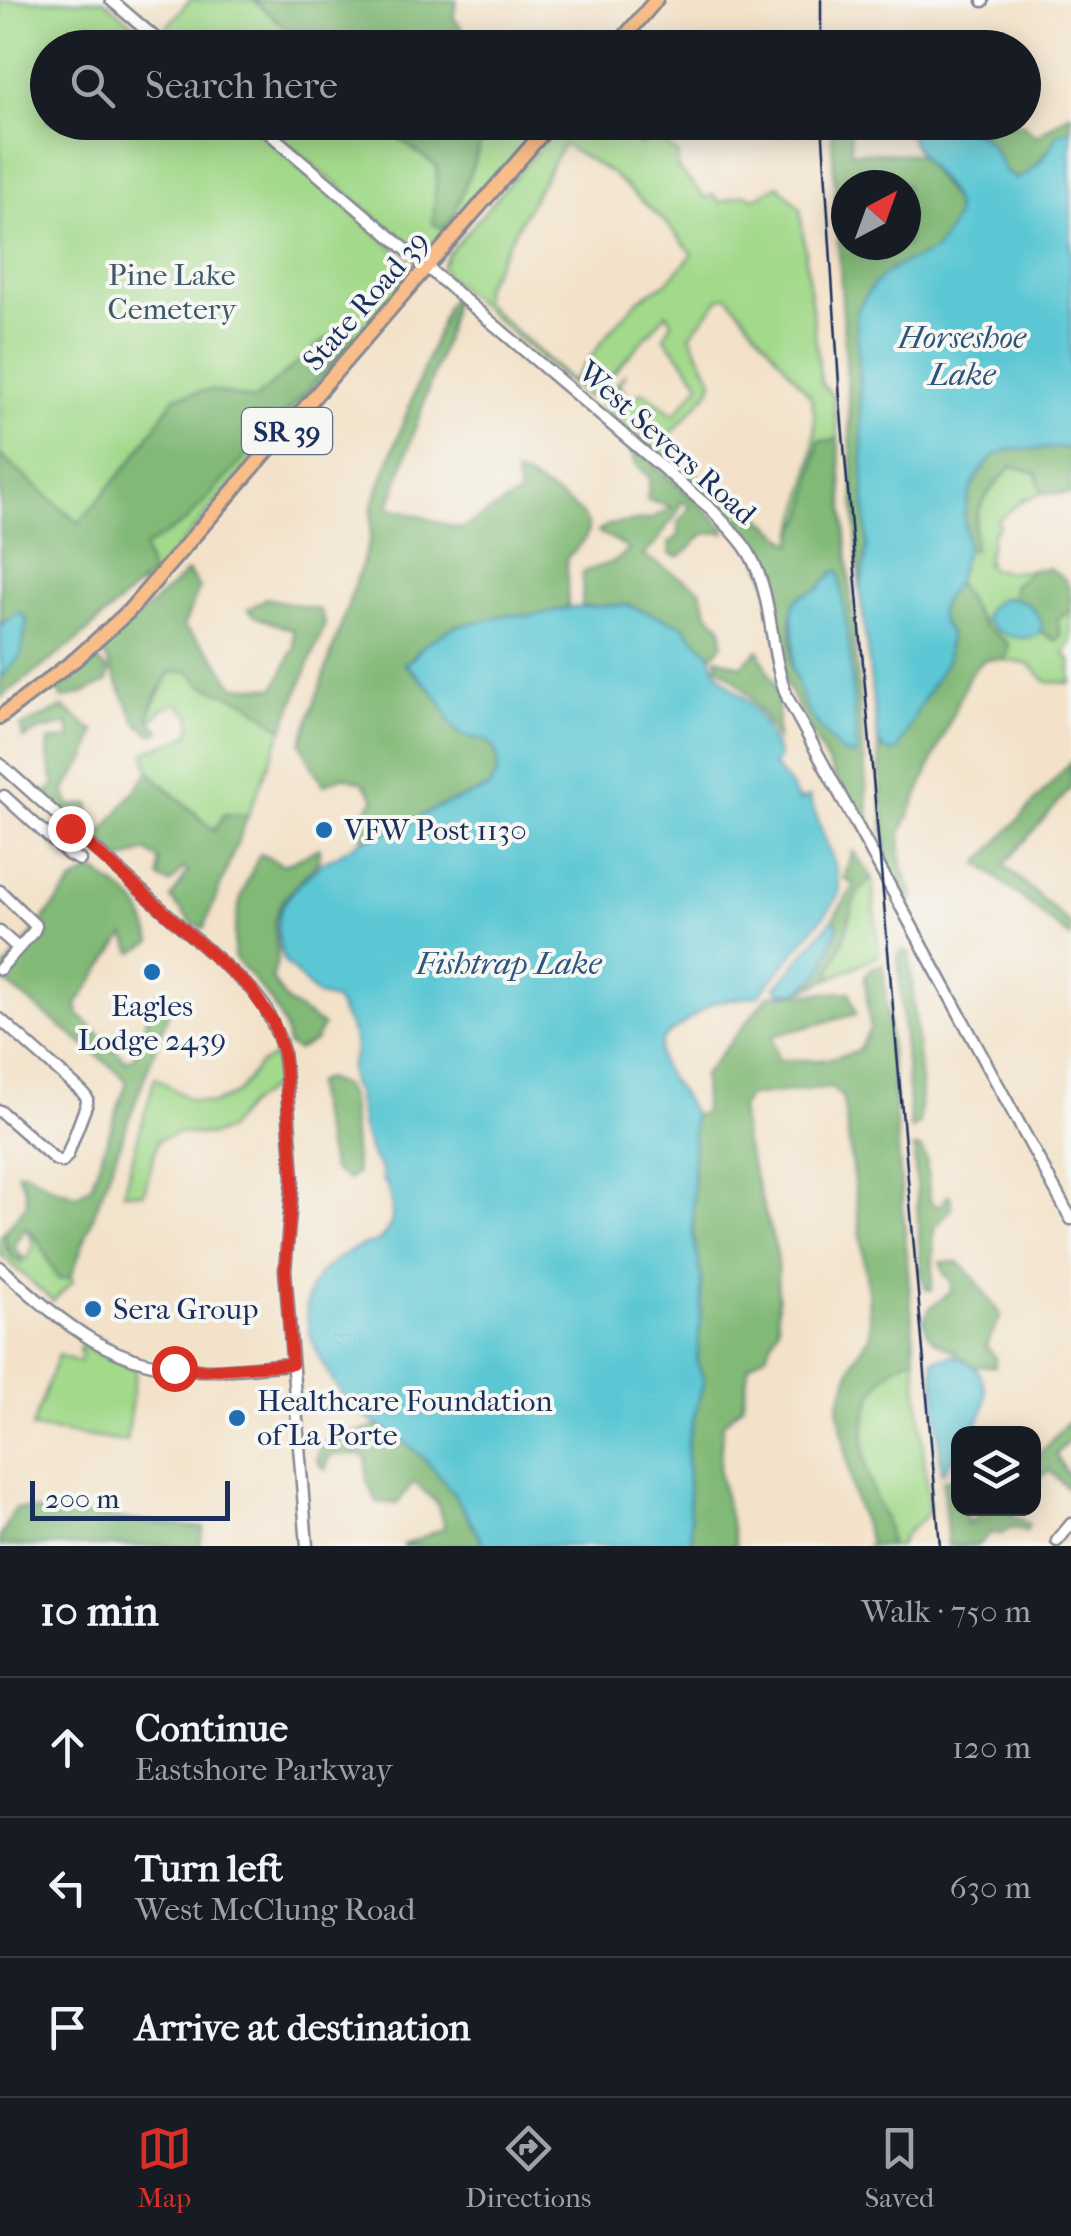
<!DOCTYPE html>
<meta charset="utf-8">
<style>
:root{--surface:#171b24;--page:#20242c;--text:#f1f3f6;--muted:#9ea1a6;--line:#363941;--accent:#d93025}
body{margin:0;font-family:"IM FELL French Canon",serif;background:var(--page);color:var(--text)}
.controls{position:absolute;right:30px;bottom:30px;display:grid;overflow:hidden;border-radius:20px;box-shadow:0 5px 25px #0003}
.controls button{width:90px;height:90px;display:grid;place-items:center;padding:0;border:0;border-bottom:2px solid var(--line);background:var(--surface);color:var(--text);font:50px sans-serif}
.compass{position:absolute;left:831px;top:170px;width:90px;height:90px;border-radius:50%;background:var(--surface);box-shadow:0 5px 25px #0003;rotate:41deg}
.scale{position:absolute;left:30px;bottom:25px;width:200px;box-sizing:border-box;padding-left:10px;border:5px solid #1b2f5e;border-top:0;font-size:28px;line-height:35px;white-space:nowrap;color:#1b2f5e;-webkit-text-stroke:8px #f6f6f2;paint-order:stroke}
.stop{position:absolute;width:30px;height:30px;margin:-22px;border:8px solid #d93025;border-radius:50%;background:#fff}
.stop.end{background:#d93025;border-color:#fff;box-shadow:0 2px 10px #0008}
.list{margin:0;padding:0;list-style:none}
h2{display:flex;justify-content:space-between;align-items:center;height:130px;margin:0;padding:0 40px;font-size:42px}
h2 small{font-size:32px;font-weight:400;color:var(--muted)}
.list li{display:grid;grid-template-columns:65px 1fr auto;gap:30px;align-items:center;box-sizing:border-box;height:140px;padding:0 40px;border-top:2px solid var(--line)}
.list b{display:block;font-size:38px;white-space:nowrap}
.list p{margin:0;font-size:32px;white-space:nowrap;color:var(--muted)}
.list em{font-size:32px;font-style:normal;color:var(--muted)}
.icon{flex:none;width:55px;height:55px;fill:none;stroke:currentColor;stroke-width:2;stroke-linecap:round;stroke-linejoin:round}
.map{position:relative;flex:none;width:1071px;height:1546px;overflow:hidden}
.search{position:absolute;background:var(--surface);box-shadow:0 5px 25px #0003;left:30px;right:30px;top:30px;height:110px;display:flex;align-items:center;gap:25px;box-sizing:border-box;padding:0 35px;border-radius:55px;color:var(--muted);font-size:38px}
.sheet{height:550px;background:var(--surface)}
nav{display:flex;justify-content:space-around;align-items:center;box-sizing:border-box;height:140px;border-top:2px solid var(--line);background:var(--surface);font-size:28px;color:var(--muted)}
nav a{display:grid;justify-items:center;gap:5px}
nav .on{color:var(--accent)}
.map>svg:first-child{display:block}
.green{fill:#a2d98a;stroke:#5e8474;stroke-width:2.5;fill-rule:evenodd}
.forest{fill:#81b976;stroke:#4e746a;stroke-width:2.5;fill-rule:evenodd}
.water{fill:#5bc7d4;stroke:#3b7b99;stroke-width:2.5}
.lines{fill:none;stroke-linecap:round;stroke-linejoin:round}
.minor-casing{stroke:#878894;stroke-width:15}
.major-casing{stroke:#878894;stroke-width:18}
.minor{stroke:#fff;stroke-width:10}
.major{stroke:#f8bd89;stroke-width:12}
.rail{stroke:#1b2f5e;stroke-width:2.5}
.route{stroke:#d93025;stroke-width:12}
.poi-dot{fill:#1f6fb2;stroke:#f6f6f2;stroke-width:4}
.labels{text-anchor:middle;dominant-baseline:central;stroke-width:8;stroke-linejoin:round;paint-order:stroke}
.shield{fill:#f6f6f2;stroke:#5d6b8a;stroke-width:2.5}
.shield-label{font-size:28px;font-weight:bold;fill:#1b2f5e}
.park-label{font-size:30px;fill:#3d5a69;stroke:#f6f6f2}
.street-label{font-size:30px;fill:#1b2f5e;stroke:#f6f6f2}
.poi-label{font-size:30px;fill:#1b2f5e;stroke:#f6f6f2;text-anchor:start}
.water-label{font-size:32px;font-style:italic;fill:#2b557c;stroke:#f6f6f2}
</style>
<div class="map">
<svg width="1071" height="1546" viewBox="0 0 1071 1546">
<rect width="100%" height="100%" fill="#f6f6f2"/>
<filter id="ink" filterUnits="userSpaceOnUse"><feTurbulence type="fractalNoise" baseFrequency=".01" numOctaves="2"/><feDisplacementMap in="SourceGraphic" scale="20" xChannelSelector="R" yChannelSelector="G"/><feConvolveMatrix kernelMatrix="1 2 1 2 8 2 1 2 1" color-interpolation-filters="sRGB"/></filter>
<filter id="wash" filterUnits="userSpaceOnUse"><feTurbulence type="fractalNoise" baseFrequency=".0048" numOctaves="4" result="noise"/><feDisplacementMap in="SourceGraphic" scale="40" xChannelSelector="R" yChannelSelector="G"/><feGaussianBlur stdDeviation="2.25" result="paint"/><feColorMatrix in="noise" values="0 0 0 0 0 0 0 0 0 0 0 0 0 0 0 0 0 1.4 0 .05"/><feComposite in="paint" operator="in"/></filter>
<g filter="url(#wash)">
<rect width="100%" height="100%" fill="#f3e2c9"/>
<path class="green" d="M0,0H104L161,47L48,48V122L249,123L415,266L412,276L143,588L0,463Z
M190,0H268L324,47H173L159,36Z
M263,123H413L471,170L488,123H542L431,253L416,251Z
M561,123H615L641,146L653,133L678,155L677,168L706,198L713,195L720,202L744,194L755,198L778,185L800,208L821,383L833,396L838,438L833,441H819L806,513L795,531C804,492 823,436 811,397L728,296L720,298L690,335L713,381L710,390L662,444L716,492L726,489L751,509L736,526L603,410L602,403L626,373L619,384L625,391L615,402L624,410L639,393H646L674,415L700,384L698,379L664,337L672,322L667,313L595,394L590,397L582,394L444,274L442,265L449,253ZM563,144L612,174L663,220L693,254L666,283L639,299L611,330L572,382L482,301L483,288Z
M1012,466L1037,473L1042,493L1024,500L1026,497L996,522L1000,524L997,530L994,529L986,563L988,561L990,569L1012,572L1033,570L1014,585L1013,599L1003,598L1034,636L1040,631L1056,641L1061,636L1057,620L1071,609V643L1064,652L1071,662V683L1047,682L1030,665L1005,660L1009,644L982,625L956,582L967,547L973,550C976,540 973,534 975,525C978,501 997,482 1012,466Z
M190,671L202,685L248,702L283,729L248,815L225,814L215,831L149,772L145,752C153,749 161,745 169,743C186,737 195,736 190,715L182,709L179,703L164,708L151,721L149,714L170,673Z
M872,877L879,955L833,977L829,974C835,959 843,943 847,927C852,907 855,891 872,877Z
M274,1056L281,1081L248,1105L225,1131L212,1135L177,1133L158,1140L144,1193L123,1192L155,1077L189,1099L212,1104L236,1094L259,1065Z
M27,1230L38,1240L58,1278L71,1277L73,1281L53,1301L0,1254V1236L4,1232L6,1250L21,1263L20,1255L26,1260L34,1245Z
M81,1344L109,1358L136,1368L126,1442L32,1428L58,1355L79,1362L82,1354L79,1352Z
M915,1357L929,1511C921,1528 907,1524 899,1546H889C891,1522 877,1508 871,1486C857,1440 860,1374 915,1357Z"/>
<path class="forest" d="M253,0H457L453,17L476,47H308Z
M1071,113V129C1047,139 1042,171 1015,179L1003,169L996,152L962,125L942,123H1021L1036,136Z
M378,123H488L454,216L443,229L433,223L437,167Z
M831,123H850L851,152L918,154L954,201L956,215L942,243L931,254L896,267L867,549L860,590ZM846,185H906V245H846Z
M454,298L445,339L389,507L461,529L519,495L515,473C531,480 586,508 588,526C589,540 574,550 566,559L568,608L530,616L507,615L454,627L424,645L405,665L431,689L442,704L451,724L461,735L487,741L495,750L498,762L497,775L487,789L436,808L386,835L362,840L360,818L375,799L364,783L343,776L324,785L314,770L301,743L370,540L372,506L440,325L448,303Z
M339,334H353L356,338L186,521L144,548L151,574L79,639L0,698V679L21,655L27,619L5,621L0,627V455L79,523L134,458L176,396L211,390L254,400L324,340Z
M838,438L869,821L861,826L784,680L768,582L756,551L736,526L751,509L792,544L795,531L806,513L819,440L832,441ZM833,572L792,668C793,651 786,604 800,596C805,593 811,593 816,590C823,585 828,578 833,572Z
M628,444L692,497L724,527L725,533C692,529 702,545 678,557L670,554L669,543L679,536L678,524L689,508L688,503H679V509L671,523L668,524L657,543L643,555L700,589L708,613L722,627L723,644L712,656L682,625L628,605L582,607L583,572L616,561L629,550L618,542L598,532L608,525L651,519L672,507L647,500L650,478L636,464Z
M1071,448V494L1042,493L1037,473L1012,466C997,482 978,501 975,525C973,535 977,541 973,551L967,547C966,537 963,525 964,515C966,491 982,456 1006,451C1026,446 1051,449 1071,448Z
M1048,568C1069,578 1071,587 1071,609L1057,620L1061,636L1056,641L1040,631L1041,626L1021,600L1013,599L1014,585L1033,570Z
M188,571L199,589L183,627L210,651L234,686L275,688L294,648L293,630L256,617L248,610L266,598L320,610L325,624L283,729L247,702L202,685L189,671L170,673C164,683 147,708 150,719C151,723 158,728 161,731L153,735L136,722L102,650Z
M956,582L982,625L1009,644L1005,660L985,659L970,674L900,836L902,868L914,897L907,907L890,875L886,854L878,742L883,749L923,700L947,660L949,634L942,623L939,612L943,600Z
M759,650L779,696L777,740C763,713 744,682 717,666V658L741,666Z
M94,656L109,672L107,682L83,693L62,699L56,688Z
M63,707L95,732L86,759L64,791L70,806L90,804V814L68,816L46,792L55,785L48,759L49,741L71,739L68,724L41,730L23,739L21,727Z
M1071,762V788L1004,865L1071,925V938L979,863Z
M149,772L214,831L225,814L248,815L204,928L193,924L171,899L188,872L184,868L170,884L159,878V860L146,851L120,861L98,838Z
M320,848L318,861L281,903L274,923L278,958L272,979L287,1002L323,1026L315,1041L297,1050L288,1045C284,1010 257,984 234,957C234,912 240,894 260,854L284,865Z
M853,851L872,877C855,891 852,906 847,927C843,943 836,958 829,973L833,977L799,992L821,972L838,926L836,921L832,920L855,885L844,879Z
M93,870C127,895 142,898 152,942L133,953L125,935L77,1004L79,1015L126,1061L134,1057L155,995H160L171,1005L71,1277L58,1279L38,1240L25,1228L14,1247L20,1255L21,1263C7,1257 6,1246 4,1232L27,1203L25,1189L17,1172H26L54,1188L77,1195L91,1186L127,1082L117,1071L7,984L4,970L73,882Z
M903,950L909,952L921,1083L919,1124L911,1130L898,955Z
M883,964L915,1357C860,1375 857,1440 871,1486C877,1508 891,1522 889,1546H867L870,1542L853,1494L838,1406L854,1360L870,1336L868,1291L843,1098L830,1087L748,1096L740,1108L744,1141L777,1253L778,1326L767,1353L749,1365L742,1406L723,1423L719,1472L736,1546H692L687,1464L688,1440L704,1380L697,1362L701,1310V1275L693,1234V1115L704,1113L703,1076L769,995L850,992L856,1014L772,1036L778,1060H821L857,1052L870,1029L865,976L870,969Z
M324,1079L344,1086L350,1100L356,1173L349,1180L332,1170L316,1101L315,1083Z
M914,1148L921,1149L926,1159L930,1201L938,1207L949,1195L951,1197V1208L934,1229L932,1290L926,1289L921,1271Z
M941,1262H959L975,1279L1001,1316L986,1346L995,1357V1366L972,1367L963,1358L955,1355L956,1351C936,1343 928,1342 924,1319L931,1307L951,1292L952,1283L943,1272Z
M1071,1418V1438L1056,1455L1071,1480V1487L1068,1488L1049,1470L1034,1485V1460Z
M379,1426C427,1451 461,1498 484,1546H401L445,1528L437,1503L414,1482L397,1504L377,1502L367,1481L366,1457L356,1454L330,1455L325,1470L317,1461L320,1444Z
M958,1475V1508L965,1509L968,1525L984,1509H1013L1012,1515L1029,1524L1026,1531L1011,1527L1002,1534L990,1533L977,1546H948L943,1481Z
M15,1508L204,1528L199,1546H0V1538Z"/>
<path class="water" d="M942,123C965,127 984,131 996,153C1002,164 1003,172 1015,179C1035,173 1049,152 1058,134L1071,129V448L1007,450L995,455L979,473L969,493L964,514L967,547L956,582L943,600L939,612L942,623L949,634L947,660L923,700L899,748L893,753L883,749L878,742L860,590L867,548L856,313C866,294 876,277 896,267C925,250 930,265 949,228C954,220 957,215 955,206C948,178 913,161 908,127L914,123Z
M839,571L850,655L857,755L843,754L822,731L806,708L792,668L794,646L792,612L794,602L801,596L820,588L834,572Z
M1002,598C1003,598 1018,600 1019,600C1029,603 1045,618 1041,630C1035,644 1005,636 996,630C990,627 989,624 984,619C985,608 993,603 1002,598Z
M627,605L682,625L712,656C713,677 738,690 751,704C762,718 770,737 778,753L779,758L773,765L789,784L799,801L809,797L835,865L840,890L835,902L759,995L712,1003L666,1036C643,1061 685,1092 693,1114V1234L701,1275V1310L697,1362L704,1380L688,1440L687,1464L692,1546H484C467,1512 445,1478 417,1452C400,1436 379,1428 360,1413C333,1390 295,1327 310,1290C318,1270 342,1253 362,1246C364,1245 375,1243 377,1242C384,1237 392,1225 392,1216C393,1206 388,1195 387,1185L383,1182L381,1170L371,1155L362,1128L356,1093L351,1084L350,1068L355,1050L353,1034L335,1000L318,996L285,962L280,948L277,924L282,906L297,886L322,862L334,857L362,840L399,829L436,808L487,789L497,775L498,762L495,749L487,741L461,735L451,724L442,704L431,689L404,662L412,659L424,645L454,627L507,615L530,616L568,608Z
M20,612L27,619L21,655L0,679V627L5,621Z
M832,920L836,921L838,926L821,973L799,992H780L776,987Z
M953,1355C992,1368 993,1404 971,1433L958,1434V1451L942,1473L933,1360Z"/>
</g>
<g filter="url(#ink)">
<g class="lines">
<defs>
<path id="minor" d="M111,0L167,48
M983,1V0
M256,122L712,510C725,524 739,536 749,553C775,598 768,652 788,699L1071,1219
M0,764L251,989L265,1007L279,1038L283,1051L287,1089L293,1178L285,1270L307,1546
M4,796L69,855L80,860
M0,891L36,926L34,931L0,969
M0,932L18,948
M0,1019L82,1092L87,1098V1103L67,1156L62,1162L56,1160L0,1111
M0,1267C62,1322 111,1368 199,1370C230,1371 261,1366 292,1364
M1057,1541L1071,1524"/>
<path id="major" d="M615,48L656,0
M0,717L76,659L128,612L552,122"/>
</defs>
<use href="#minor" class="minor-casing"/>
<use href="#major" class="major-casing"/>
<use href="#minor" class="minor"/>
<use href="#major" class="major"/>
<path class="rail" d="M821,48V0
M822,122L840,400L940,1546"/>
</g>
</g>
<g class="lines" filter="url(#ink)">
<path class="route" d="M70,828L251,989L273,1022L283,1051L285,1066L293,1178L285,1270L292,1364L204,1370L174,1368"/>
</g>
<g class="poi-dot">
<circle cx="324" cy="830" r="10"/>
<circle cx="152" cy="972" r="10"/>
<circle cx="93" cy="1309" r="10"/>
<circle cx="237" cy="1418" r="10"/>
</g>
<g class="labels">
<rect class="shield" x="242" y="408" width="90" height="46" rx="8"/>
<g class="shield-label">
<text x="287" y="431">SR 39</text>
</g>
<g class="park-label">
<text x="172" y="275">Pine Lake<tspan x="172" dy="34">Cemetery</tspan></text>
</g>
<g class="street-label">
<text transform="translate(366 301) rotate(-49)">State Road 39</text>
<text transform="translate(667 443) rotate(42)">West Severs Road</text>
</g>
<g class="poi-label">
<text x="344" y="830">VFW Post 1130</text>
<text x="152" y="1006" text-anchor="middle">Eagles<tspan x="152" dy="34">Lodge 2439</tspan></text>
<text x="113" y="1309">Sera Group</text>
<text x="257" y="1401">Healthcare Foundation<tspan x="257" dy="34">of La Porte</tspan></text>
</g>
<g class="water-label">
<text x="962" y="337">Horseshoe<tspan x="962" dy="37">Lake</tspan></text>
<text x="509" y="963">Fishtrap Lake</text>
</g>
</g>
</svg>
<div class="controls">
<button><svg class="icon" aria-label="layers" viewBox="0 0 24 24"><path d="M12 4l9 5-9 5-9-5zM3 14l9 5 9-5"/></svg></button>
</div>
<svg class="compass" viewBox="-18 -18 36 36"><path d="M0-13l5 13h-10z" fill="#e53935"/><path d="M0 13l5-13h-10z" fill="#9ea1a6"/></svg>
<div class="scale">200 m</div>
<div class="stop" style="left:174px;top:1368px"></div>
<div class="stop end" style="left:70px;top:828px"></div>
<div class="search"><svg class="icon" aria-label="search" viewBox="0 0 24 24"><circle cx="10" cy="10" r="6"/><path d="M15 15l6 6"/></svg>Search here</div>
</div>
<section class="sheet">
<h2>10 min<small>Walk · 750 m</small></h2>
<ul class="list">
<li><svg class="icon" aria-label="ahead" viewBox="0 0 24 24"><path d="M12 20V5M6 11l6-6 6 6"/></svg><div><b>Continue</b><p>Eastshore Parkway</p></div><em>120 m</em></li>
<li><svg class="icon" aria-label="left" viewBox="0 0 24 24"><path d="M17 20v-9H6M10 6l-5 5 5 5"/></svg><div><b>Turn left</b><p>West McClung Road</p></div><em>630 m</em></li>
<li><svg class="icon" aria-label="arrive" viewBox="0 0 24 24"><path d="M6 21V4h12l-3 4 3 4H6"/></svg><div><b>Arrive at destination</b></div></li>
</ul>
</section>
<nav>
<a class="on"><svg class="icon" aria-label="map" viewBox="0 0 24 24"><path d="M3 6l6-2 6 2 6-2v14l-6 2-6-2-6 2zM9 4v14M15 6v14"/></svg>Map</a>
<a><svg class="icon" aria-label="directions" viewBox="0 0 24 24"><path d="M12 3l9 9-9 9-9-9zM9 14v-3h6M13 9l2 2-2 2"/></svg>Directions</a>
<a><svg class="icon" aria-label="saved" viewBox="0 0 24 24"><path d="M7 4h10v16l-5-4-5 4z"/></svg>Saved</a>
</nav>
